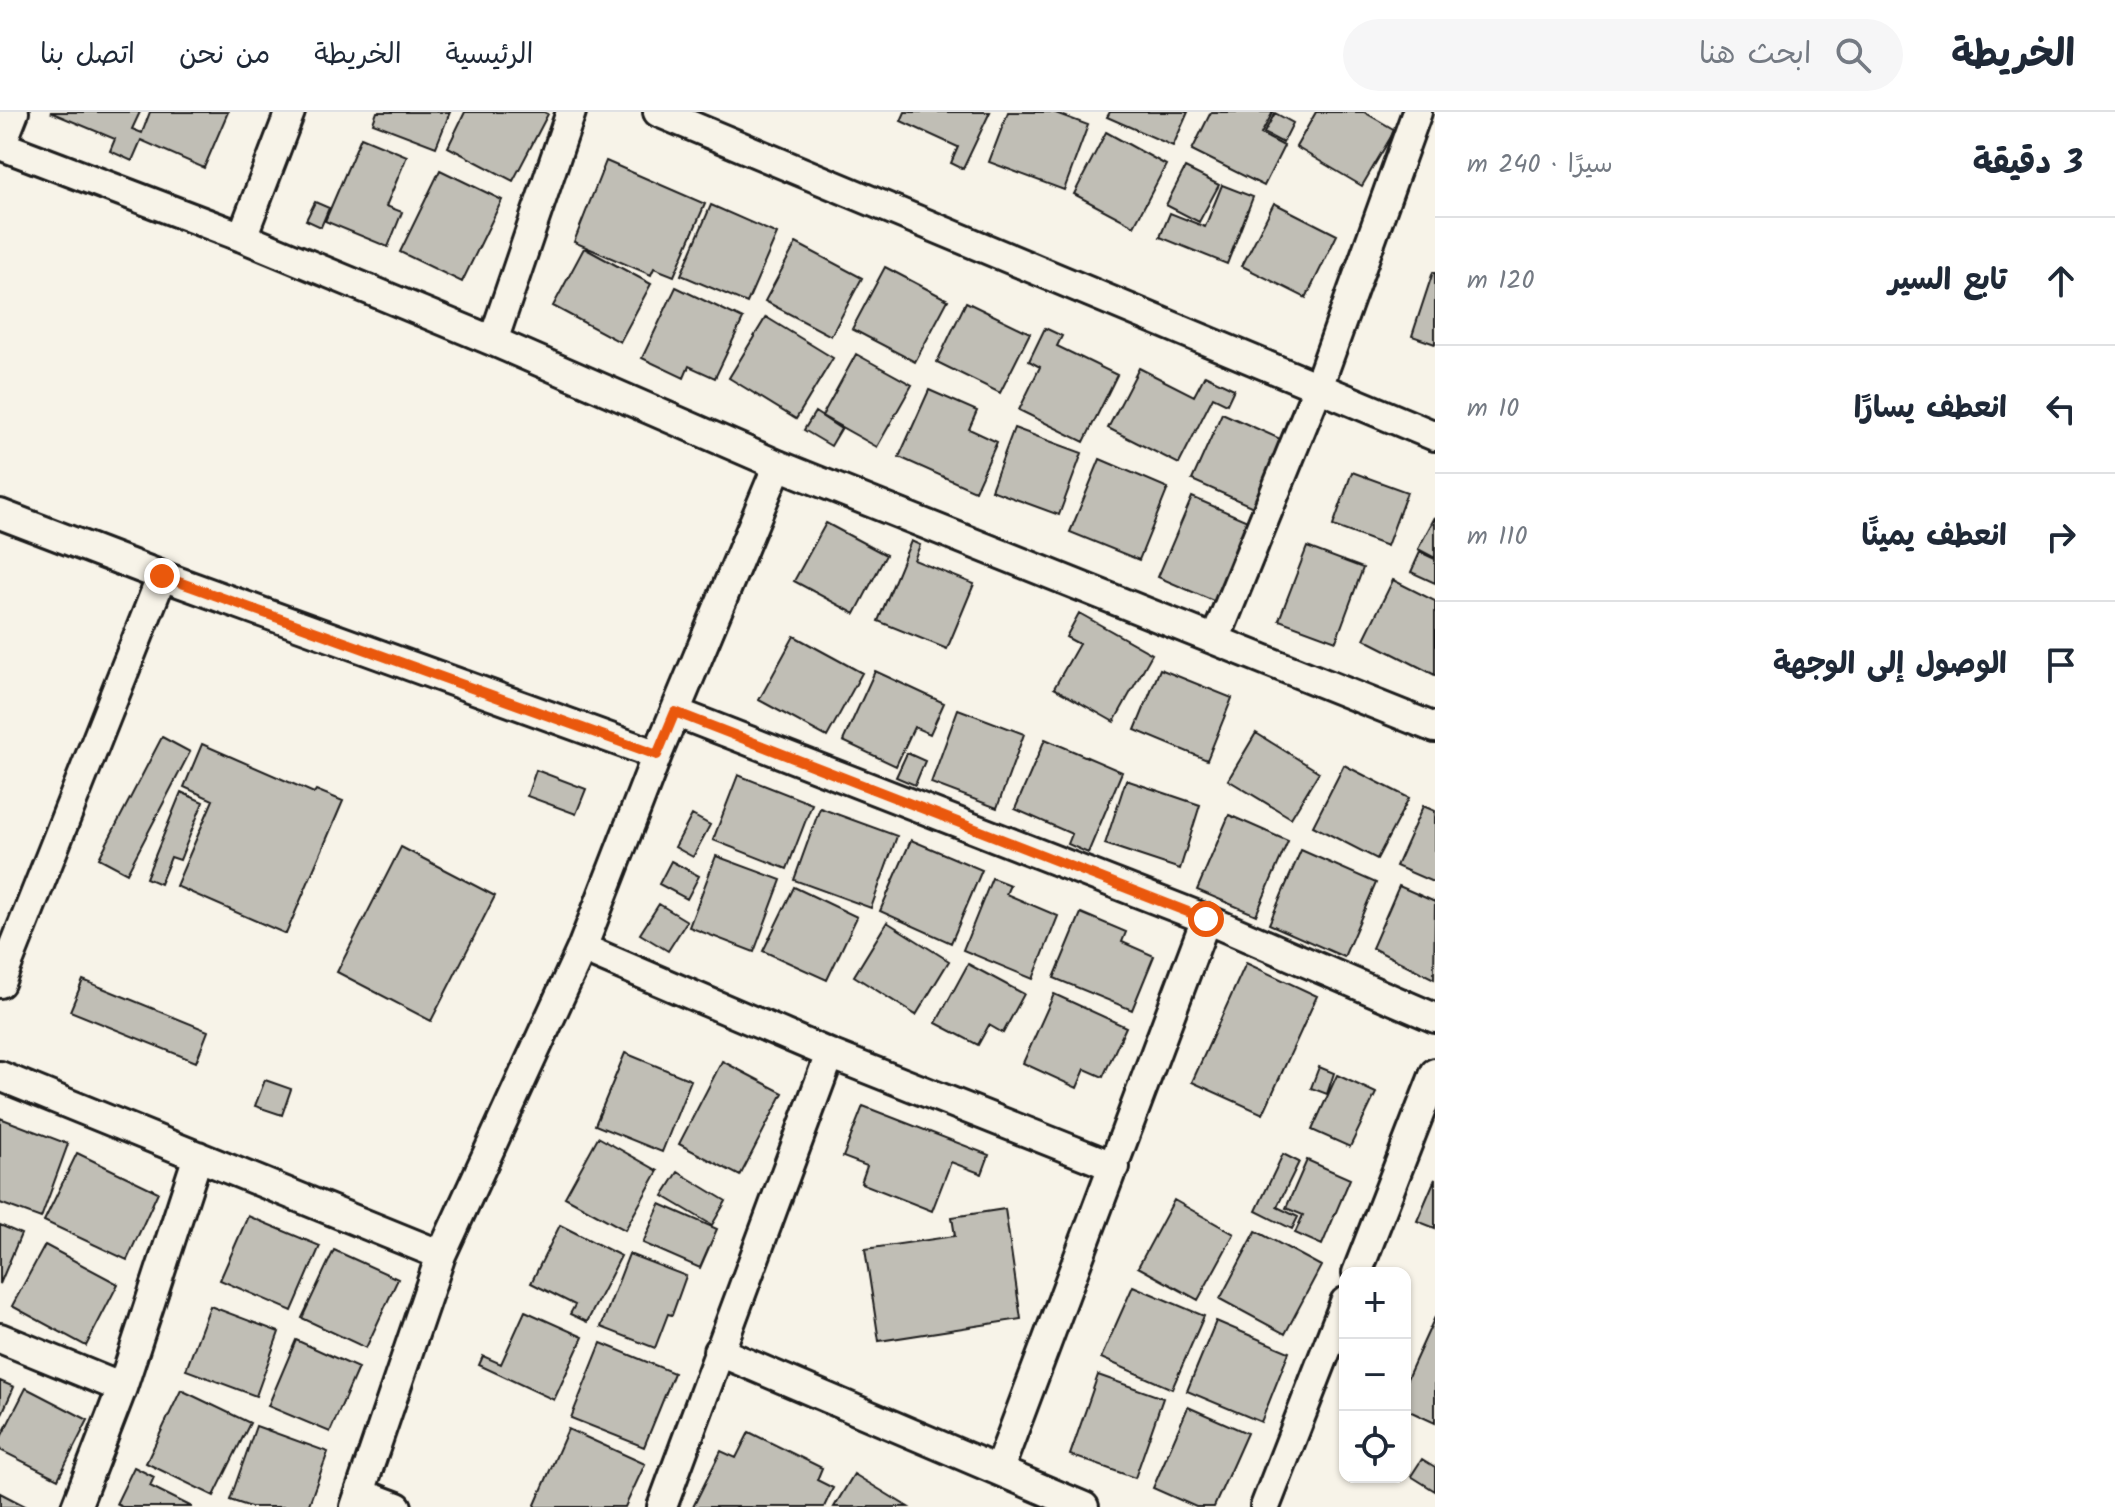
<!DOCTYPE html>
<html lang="ar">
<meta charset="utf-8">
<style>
:root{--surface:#fff;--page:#f6f6f7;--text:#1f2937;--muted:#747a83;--line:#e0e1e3}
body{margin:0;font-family:Kalam,"Playpen Sans Arabic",sans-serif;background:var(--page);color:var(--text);direction:rtl}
.controls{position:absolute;right:24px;bottom:24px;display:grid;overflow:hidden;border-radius:16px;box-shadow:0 2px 6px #0004}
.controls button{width:72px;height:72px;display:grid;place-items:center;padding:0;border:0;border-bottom:2px solid var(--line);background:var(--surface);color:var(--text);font:40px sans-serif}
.stop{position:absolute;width:24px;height:24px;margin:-18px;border:6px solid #ea580c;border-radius:50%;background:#fff}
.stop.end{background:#ea580c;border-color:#fff;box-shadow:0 2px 8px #0008}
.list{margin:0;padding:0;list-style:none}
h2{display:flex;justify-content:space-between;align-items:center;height:104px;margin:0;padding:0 32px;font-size:34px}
h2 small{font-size:26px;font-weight:400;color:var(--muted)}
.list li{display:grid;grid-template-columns:52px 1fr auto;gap:24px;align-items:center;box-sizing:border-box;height:128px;padding:0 32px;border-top:2px solid var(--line)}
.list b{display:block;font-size:30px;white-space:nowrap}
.list em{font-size:26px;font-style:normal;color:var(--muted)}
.icon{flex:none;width:44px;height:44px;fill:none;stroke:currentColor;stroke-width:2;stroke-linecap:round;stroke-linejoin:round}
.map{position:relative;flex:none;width:1435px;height:1395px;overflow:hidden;direction:ltr}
header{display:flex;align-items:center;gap:48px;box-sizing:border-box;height:112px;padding:0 40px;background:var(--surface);border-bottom:2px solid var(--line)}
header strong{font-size:38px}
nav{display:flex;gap:44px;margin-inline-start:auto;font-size:28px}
.search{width:560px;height:72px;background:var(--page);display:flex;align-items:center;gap:20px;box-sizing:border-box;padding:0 28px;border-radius:44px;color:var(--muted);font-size:30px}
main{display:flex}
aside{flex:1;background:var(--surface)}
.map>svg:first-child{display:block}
.building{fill:#c0beb5;stroke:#1c1c1c;stroke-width:2}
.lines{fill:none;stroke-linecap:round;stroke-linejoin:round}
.minor-casing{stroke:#1c1c1c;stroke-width:34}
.minor{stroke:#f7f3e8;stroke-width:28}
.route{stroke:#ea580c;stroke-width:10}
</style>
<header>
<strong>الخريطة</strong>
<div class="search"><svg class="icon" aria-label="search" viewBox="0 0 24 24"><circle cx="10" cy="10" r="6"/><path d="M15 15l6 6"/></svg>ابحث هنا</div>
<nav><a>الرئيسية</a><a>الخريطة</a><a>من نحن</a><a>اتصل بنا</a></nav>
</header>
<main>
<aside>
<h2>3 دقيقة<small>سيرًا · 240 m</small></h2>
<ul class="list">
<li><svg class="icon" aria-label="ahead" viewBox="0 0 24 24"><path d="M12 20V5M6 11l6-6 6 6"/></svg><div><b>تابع السير</b></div><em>120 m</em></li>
<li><svg class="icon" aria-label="left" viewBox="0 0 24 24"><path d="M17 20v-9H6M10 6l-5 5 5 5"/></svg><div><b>انعطف يسارًا</b></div><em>10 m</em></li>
<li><svg class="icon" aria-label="right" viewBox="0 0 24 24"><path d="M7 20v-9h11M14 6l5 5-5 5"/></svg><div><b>انعطف يمينًا</b></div><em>110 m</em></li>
<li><svg class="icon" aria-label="arrive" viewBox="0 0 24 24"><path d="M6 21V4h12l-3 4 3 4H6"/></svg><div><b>الوصول إلى الوجهة</b></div></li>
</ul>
</aside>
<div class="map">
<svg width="1435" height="1395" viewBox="0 0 1435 1395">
<rect width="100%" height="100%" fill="#f7f3e8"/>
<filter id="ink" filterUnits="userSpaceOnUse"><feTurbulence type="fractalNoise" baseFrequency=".0125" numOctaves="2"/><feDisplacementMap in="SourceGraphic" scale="16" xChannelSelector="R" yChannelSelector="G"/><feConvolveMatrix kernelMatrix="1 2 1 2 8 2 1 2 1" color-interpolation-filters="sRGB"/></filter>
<g filter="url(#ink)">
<path class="building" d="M50,0H140L132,17L142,21L150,0H228L204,56L141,28L132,49L110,39L115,27Z
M377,0H450L436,35L373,11Z
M465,0H544L548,2L513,69L448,35Z
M905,0H990L963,57L951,51L958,35L901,9Z
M1008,0H1053L1088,13L1064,78L989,50Z
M1110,0H1188L1173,34L1107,5Z
M1211,0H1273L1261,22L1284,34L1264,74L1192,38Z
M1316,0H1364L1395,18L1362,74L1296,35Z
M1275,1L1293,11L1283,31L1264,21Z
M1106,20L1166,53L1134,114L1074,82Z
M361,25L407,44L386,94L402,100L388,135L325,109Z
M606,49L705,92L674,164L654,156L651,163L574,130Z
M1185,56L1219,73L1199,110L1166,93Z
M440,58L502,88L462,170L400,140Z
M1222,73L1253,85L1227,152L1160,125L1170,101L1205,115Z
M315,90L329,96L321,115L306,108Z
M1274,91L1337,123L1306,186L1242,154Z
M711,93L777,122L747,191L681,163Z
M796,131L862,166L831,224L765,189Z
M584,136L651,172L620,230L553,194Z
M885,155L948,188L915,250L852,217Z
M1433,160H1435V232L1412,224Z
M676,175L743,207L715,266L689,254L684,266L642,246Z
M966,190L1030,221L1000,281L937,250Z
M766,205L833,246L796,307L729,266Z
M1045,216L1062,224L1057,234L1117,263L1084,330L1019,298L1040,255L1029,249Z
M856,242L912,273L877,335L822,304Z
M1139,256L1194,284L1205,263L1234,277L1227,292L1213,285L1179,352L1108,316Z
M929,278L977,299L969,317L997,330L975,379L899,345Z
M815,300L841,317L831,334L804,318Z
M1222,301L1289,331L1260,398L1192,368Z
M1014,316L1082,341L1059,403L991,378Z
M1100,347L1168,376L1139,448L1070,420Z
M1352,360L1407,380L1387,434L1333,414Z
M1192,385L1259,414L1225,494L1158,465Z
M1435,405V446L1418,437Z
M826,411L886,443L855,502L794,469Z
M911,429L920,433L914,448L974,472L947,537L878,509Z
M1307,435L1363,456L1336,529L1279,508Z
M1420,440L1435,447V471L1411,460Z
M1393,468L1435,489V563L1364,527Z
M1079,501L1152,542L1114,610L1054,576L1079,532L1066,525Z
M794,524L862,561L827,625L759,588Z
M1160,557L1232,586L1207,648L1135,618Z
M875,559L944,591L930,622L914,615L896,654L843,629Z
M958,597L1024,622L997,696L931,671Z
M1256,621L1319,660L1291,706L1228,668Z
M162,625L190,640L127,761L99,746Z
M1045,627L1122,660L1088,741L1068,732L1072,722L1015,697Z
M202,632L314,681L316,678L343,689L286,822L176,774L213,688L184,675Z
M907,641L925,649L915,673L896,665Z
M1344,653L1409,686L1377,747L1313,714Z
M536,658L586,677L576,702L527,684Z
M738,663L812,692L787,757L713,728Z
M1126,668L1200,693L1180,757L1105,732Z
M181,680L203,690L180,748L171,745L160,772L146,766Z
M1423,694L1435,699V771L1396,754Z
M820,696L897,724L871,796L794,768Z
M692,703L710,713L693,745L675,735Z
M1229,703L1288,729L1256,803L1197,778Z
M911,728L982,758L951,831L880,799Z
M401,735L495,784L431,909L337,860Z
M1301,738L1376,771L1344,845L1269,812Z
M716,744L781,768L754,840L689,815Z
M671,749L699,764L687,787L659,772Z
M992,766L1010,773L1006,782L1058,804L1033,867L963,838Z
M1399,774L1435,790L1434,867L1372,836Z
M794,775L857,805L827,868L763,839Z
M659,792L687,809L668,839L640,822Z
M1081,801L1126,820L1122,830L1154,844L1132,898L1054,866Z
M887,810L949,849L916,903L854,864Z
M1246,851L1317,884L1263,1002L1192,970Z
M968,852L1024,882L1003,921L989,913L978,933L936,911Z
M83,868L208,919L196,950L70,899Z
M1054,882L1126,915L1103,965L1085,957L1077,976L1023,951Z
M625,941L691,968L662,1040L595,1013Z
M722,949L783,981L740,1064L679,1032Z
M1319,955L1334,961L1327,982L1311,976Z
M1337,963L1376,981L1350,1035L1312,1018Z
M265,968L291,977L282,1003L255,994Z
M863,994L989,1043L982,1062L951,1050L932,1099L861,1071L867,1054L843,1045Z
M0,1006L68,1032L41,1106L0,1091Z
M598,1025L658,1059L625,1118L565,1085Z
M77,1041L158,1080L127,1148L44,1109Z
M1283,1042L1299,1050L1277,1095L1298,1105L1292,1117L1256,1099Z
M1307,1048L1350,1067L1322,1133L1295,1121L1303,1103L1286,1096Z
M678,1060L726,1089L712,1113L663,1084Z
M1435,1067V1116L1417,1109Z
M1174,1088L1234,1122L1198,1188L1138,1155Z
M660,1092L717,1117L700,1156L643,1131Z
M1005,1097L1021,1207L879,1229L865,1137L955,1124L952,1105Z
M248,1104L320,1134L292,1199L220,1168Z
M0,1113L21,1122L0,1172Z
M560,1113L621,1144L587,1210L570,1202L575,1193L531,1171Z
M1256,1119L1321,1154L1285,1222L1220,1187Z
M45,1133L118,1172L86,1234L12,1194Z
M334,1138L398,1167L366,1236L302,1206Z
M629,1142L686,1164L672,1203L668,1202L655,1236L601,1215Z
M1133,1174L1204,1204L1172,1277L1101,1246Z
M210,1194L279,1220L256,1284L186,1258Z
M525,1199L583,1225L554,1288L479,1253L483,1244L501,1252Z
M1435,1205V1311L1405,1297V1271Z
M1216,1209L1289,1240L1261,1310L1187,1279Z
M296,1228L358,1256L330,1320L268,1294Z
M601,1231L674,1261L644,1335L571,1306Z
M1098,1263L1163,1286L1135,1366L1070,1343Z
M0,1269L14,1275L0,1306Z
M26,1276L88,1308L58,1367L0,1338V1327Z
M181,1278L250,1311L214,1384L146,1351Z
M1188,1295L1247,1321L1214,1395H1196L1153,1376Z
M256,1314L328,1340L308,1395H251L230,1388Z
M568,1317L645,1352L625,1395H534Z
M749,1320L822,1356L817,1368L833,1376L824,1395H693L721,1339L736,1346Z
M1422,1347L1435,1355V1379L1411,1364Z
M134,1355L154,1365L150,1374L192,1395H122L116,1392Z
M854,1362L908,1395H834Z
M0,1381L27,1395H0Z"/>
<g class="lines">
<defs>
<path id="minor" d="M658,0L1435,324
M0,33L242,125L493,229L778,353L1435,616
M1,33L14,0
M242,125L290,0
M493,229L571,0
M0,402L162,464L657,643
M1215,528L1318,275L1417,0
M675,600L1206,807L1435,906
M582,836L830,942L1115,1055
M0,871L162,464
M0,964L441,1143
M1357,1161L1435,961
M0,1226L122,1276
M718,1239L1084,1395
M999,1357L1206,807
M360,1381L397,1395
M76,1395L122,1276L198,1044
M355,1395L441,1143L582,836L657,643L778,353
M662,1395L830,942
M1265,1395L1345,1190"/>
</defs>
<use href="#minor" class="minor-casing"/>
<use href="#minor" class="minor"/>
</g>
</g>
<g class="lines" filter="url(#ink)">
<path class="route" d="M162,464L657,643L675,600L1206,807"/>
</g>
</svg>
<div class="controls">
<button>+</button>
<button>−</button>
<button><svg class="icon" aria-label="locate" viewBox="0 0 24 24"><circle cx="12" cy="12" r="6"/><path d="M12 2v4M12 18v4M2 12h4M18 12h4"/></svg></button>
</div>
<div class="stop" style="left:1206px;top:807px"></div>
<div class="stop end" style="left:162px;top:464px"></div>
</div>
</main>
